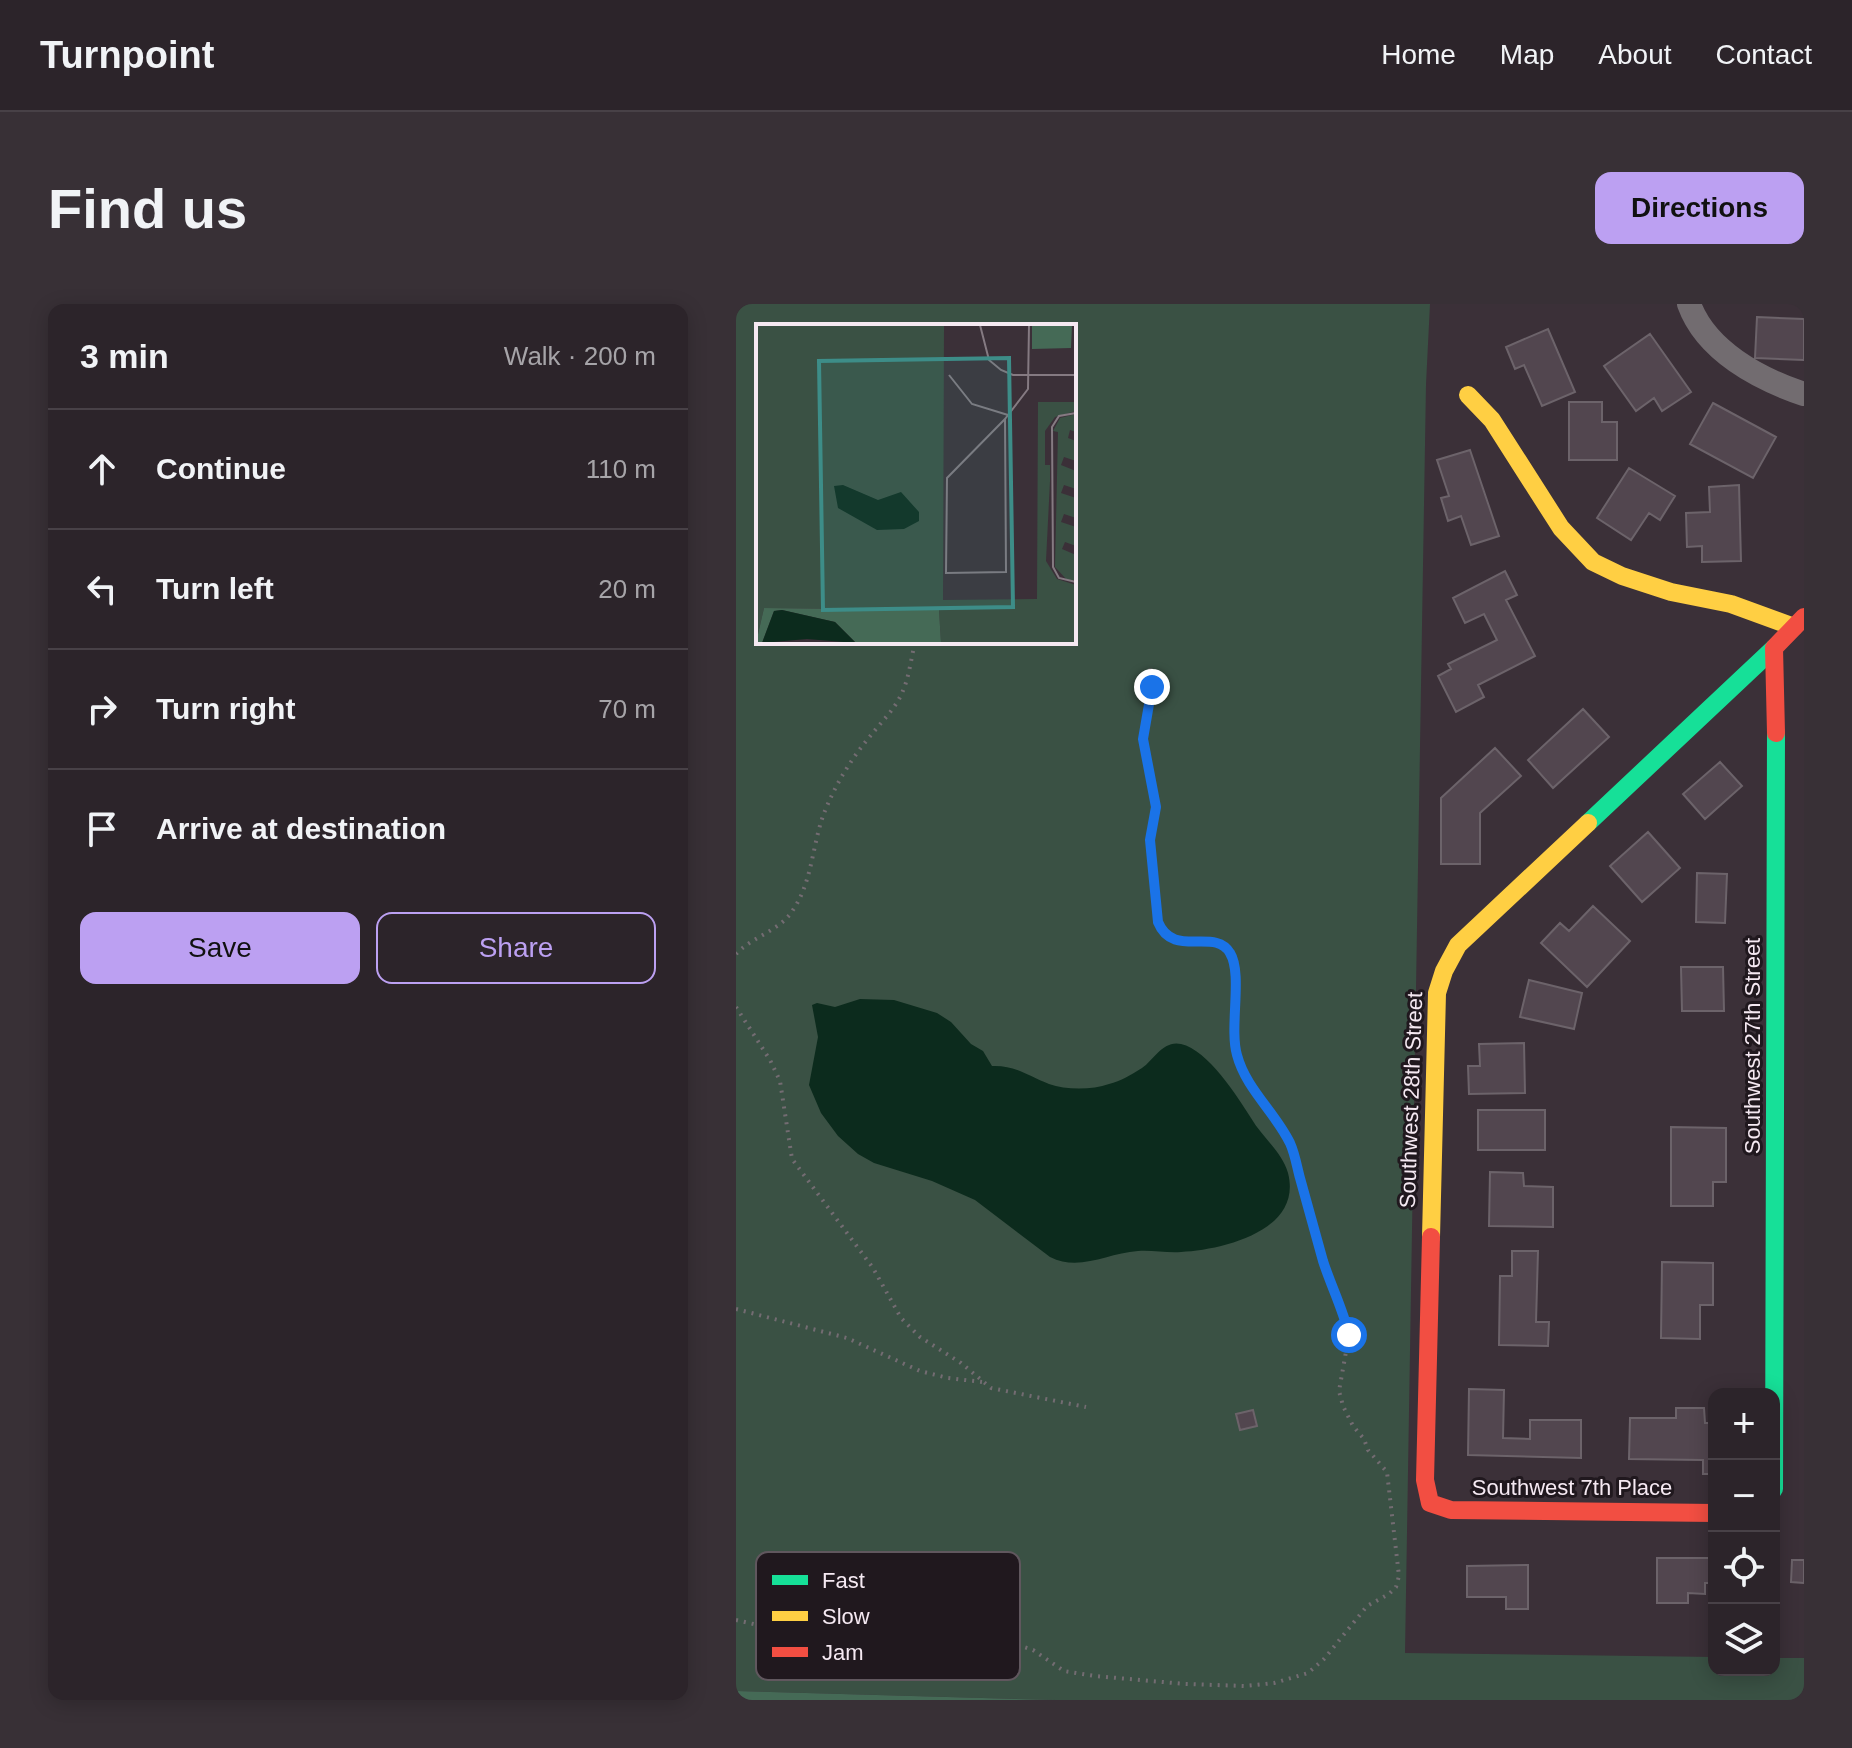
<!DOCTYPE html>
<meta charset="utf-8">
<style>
:root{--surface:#2c242a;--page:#383036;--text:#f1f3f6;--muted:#a6a4a8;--line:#484147;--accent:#bca0f2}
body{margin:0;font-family:Helvetica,sans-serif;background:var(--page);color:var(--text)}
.controls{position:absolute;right:24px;bottom:24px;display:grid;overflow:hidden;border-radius:16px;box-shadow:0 4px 20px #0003}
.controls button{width:72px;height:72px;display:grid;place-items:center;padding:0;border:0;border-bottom:2px solid var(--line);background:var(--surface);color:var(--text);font:40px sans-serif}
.stop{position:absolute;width:24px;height:24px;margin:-18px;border:6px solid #1a73e8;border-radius:50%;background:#fff}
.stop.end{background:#1a73e8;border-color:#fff;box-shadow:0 2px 8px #0008}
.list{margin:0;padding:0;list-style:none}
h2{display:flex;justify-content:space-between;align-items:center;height:104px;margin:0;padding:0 32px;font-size:34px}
h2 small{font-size:26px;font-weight:400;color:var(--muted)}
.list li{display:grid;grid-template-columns:52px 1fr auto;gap:24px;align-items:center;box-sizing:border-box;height:120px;padding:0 32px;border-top:2px solid var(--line)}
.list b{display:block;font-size:30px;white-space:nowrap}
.list em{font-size:26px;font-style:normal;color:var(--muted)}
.actions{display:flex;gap:16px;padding:24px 32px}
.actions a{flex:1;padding:18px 0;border:2px solid var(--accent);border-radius:16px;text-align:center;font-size:28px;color:var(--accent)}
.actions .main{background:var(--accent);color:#111}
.icon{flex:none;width:44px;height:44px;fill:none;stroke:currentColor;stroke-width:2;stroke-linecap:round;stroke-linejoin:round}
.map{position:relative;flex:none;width:1068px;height:1396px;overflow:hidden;border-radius:16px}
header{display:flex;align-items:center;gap:48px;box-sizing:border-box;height:112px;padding:0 40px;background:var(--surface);border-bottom:2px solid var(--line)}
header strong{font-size:38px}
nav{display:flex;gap:44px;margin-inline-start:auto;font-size:28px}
.intro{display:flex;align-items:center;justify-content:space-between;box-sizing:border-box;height:192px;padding:0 48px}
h1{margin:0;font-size:56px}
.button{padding:20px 36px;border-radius:16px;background:var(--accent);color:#111;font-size:28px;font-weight:700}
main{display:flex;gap:48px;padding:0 48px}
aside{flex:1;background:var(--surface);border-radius:16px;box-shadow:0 4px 20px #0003}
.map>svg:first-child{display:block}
.green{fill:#3a5144;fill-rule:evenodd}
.forest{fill:#456a56}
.water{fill:#0c2b1d}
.building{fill:#52464f;stroke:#6c636a;stroke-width:2}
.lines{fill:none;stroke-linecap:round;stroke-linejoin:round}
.path{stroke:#736c72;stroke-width:4;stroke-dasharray:2 6;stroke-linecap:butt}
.street{stroke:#726c70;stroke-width:24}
.fast{stroke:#16e098;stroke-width:18}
.slow{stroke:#ffcf43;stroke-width:18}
.jam{stroke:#f24e42;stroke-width:18}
.route{stroke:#1a73e8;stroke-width:10}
.labels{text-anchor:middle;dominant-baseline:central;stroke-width:6;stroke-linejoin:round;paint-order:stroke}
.street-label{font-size:22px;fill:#f5e9f2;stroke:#20181e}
.inset-road{fill:none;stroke:#857a82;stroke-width:2}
.view{fill:#3d8d88;fill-opacity:0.15;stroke:#3d8d88;stroke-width:4}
.inset-edge{fill:none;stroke:#f5e9f2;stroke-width:4}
.key{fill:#20181e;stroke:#60575e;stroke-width:2}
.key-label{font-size:22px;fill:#f5e9f2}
</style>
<header>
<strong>Turnpoint</strong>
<nav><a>Home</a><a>Map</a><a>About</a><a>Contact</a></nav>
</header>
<div class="intro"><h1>Find us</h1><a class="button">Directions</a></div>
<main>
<aside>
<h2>3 min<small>Walk · 200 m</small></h2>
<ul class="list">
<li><svg class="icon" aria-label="ahead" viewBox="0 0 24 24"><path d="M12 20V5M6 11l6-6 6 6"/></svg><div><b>Continue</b></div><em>110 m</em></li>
<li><svg class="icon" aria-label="left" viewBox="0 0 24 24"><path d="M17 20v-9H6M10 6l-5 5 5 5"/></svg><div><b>Turn left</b></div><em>20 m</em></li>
<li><svg class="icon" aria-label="right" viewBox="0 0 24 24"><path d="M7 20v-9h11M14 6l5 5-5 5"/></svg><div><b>Turn right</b></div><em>70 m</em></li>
<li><svg class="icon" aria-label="arrive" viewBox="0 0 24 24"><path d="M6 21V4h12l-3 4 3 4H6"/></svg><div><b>Arrive at destination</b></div></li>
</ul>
<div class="actions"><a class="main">Save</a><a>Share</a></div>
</aside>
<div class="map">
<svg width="1068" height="1396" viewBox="0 0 1068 1396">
<rect width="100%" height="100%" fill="#3b3038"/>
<path class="green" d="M0,0H694L690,80L669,1349L978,1353V1366H1038V1354H1068V1396H320L0,1387ZM22,22H338V338H22Z"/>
<path class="forest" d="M0,1387L320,1396H0Z"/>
<path class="water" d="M124,695L158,696L201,709L215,718L235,740L247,747L256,762C279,761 292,772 313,780C330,786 356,786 373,780C385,777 395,771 406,764C418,756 427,736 445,740C472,746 501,792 515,814C526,833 546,848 552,869C567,927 486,946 445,948C431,949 416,946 402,947C371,949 344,968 314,953L239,896L196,877L138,859L122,850L102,832L85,809L73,781L82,733L76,701L81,699L99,703Z"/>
<path class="building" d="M1021,13L1068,15V56L1019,54Z
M812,25L839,88L806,102L788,61L779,65L770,43Z
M914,30L955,88L926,107L918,94L900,107L868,62Z
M833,98H866V118H881V156H833Z
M977,99L1040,133L1017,174L954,140Z
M734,146L763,232L735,241L725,212L712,217L705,194L713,192L701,156Z
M893,164L939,192L924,216L913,209L895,236L861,214Z
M1003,181L1005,257L966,258V242L951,243L950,209L974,208L973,183Z
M769,267L781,291L770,296L799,352L742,381L748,393L720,408L702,372L715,365L712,360L761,336L748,310L729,319L717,294Z
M847,405L873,433L817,484L792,456Z
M759,444L785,472L744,509V560H705V494Z
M984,458L1006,482L969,515L947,490Z
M912,528L944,564L906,598L874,562Z
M961,569L991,570L989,619L960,618Z
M857,602L894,637L851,683L805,639L824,619L833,627Z
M945,663H987L988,707H946Z
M793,676L846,689L838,725L784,713Z
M788,739L789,789L733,790L732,762H744L743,740Z
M742,806H809V846H742Z
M935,823L990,824V878H977V902H935Z
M754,868L787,869L788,882L817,883V923L753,922Z
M776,947H802L800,1018H813L812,1042L763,1041L764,972H776Z
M926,958L977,959V1001H964V1035L925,1034Z
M733,1085L768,1086L767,1134L794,1135V1116H845V1154L732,1151Z
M940,1104H968L969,1119H978V1170H967V1156L893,1155L894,1114H940Z
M517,1106L521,1122L504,1126L500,1110Z
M921,1254H978V1279H969V1290L952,1289V1299H921Z
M1056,1256H1068V1279L1055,1278Z
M792,1261V1305H770V1293H731V1262Z"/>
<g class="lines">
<path class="path" d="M0,650C17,632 44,627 57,606C78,575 76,535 91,502C102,476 118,451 136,430C146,417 158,406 165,391C173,375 175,355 179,338
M0,703L34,756L44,777L56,855L137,964L165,1014L184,1033L225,1059L255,1084L350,1103
M0,1005L111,1034L184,1067L212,1074L246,1078
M0,1316L161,1353L177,1355L242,1345L262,1346L279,1340L297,1346L328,1367L359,1372L449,1380L509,1382L538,1379L572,1369L588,1355L631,1302L653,1290L660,1283L663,1272L651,1168L632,1146L628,1135L617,1122L607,1102L603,1087L613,1031L611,1022C604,1000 594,980 588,959C576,923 569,873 555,840C540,808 511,786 501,752C493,723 507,671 494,649C479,623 436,656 422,618L414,536L420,503L407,435L416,383L414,359"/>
<path class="street" d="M953,0C970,47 1023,75 1068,90"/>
<path class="fast" d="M852,519L1038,344
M1038,1185L1040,429"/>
<path class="slow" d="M732,91L756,116L825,224L857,258L886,272L935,288L995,300L1058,323
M695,933L701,689L708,667L722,641L852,519"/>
<path class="jam" d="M1040,429L1038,344L1068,313
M695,933L689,1176L694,1199L715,1206L978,1209"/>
</g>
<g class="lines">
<path class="route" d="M416,383L407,435L420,503L414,536L422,618C437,655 479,623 494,649C507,670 493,723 501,751C510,785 539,808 554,839C559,850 561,863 564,874C572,902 579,929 587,957C595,982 607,1005 613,1031"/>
</g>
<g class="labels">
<g class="street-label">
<text transform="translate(1016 742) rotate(-90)">Southwest 27th Street</text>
<text transform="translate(675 796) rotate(-88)">Southwest 28th Street</text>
<text x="836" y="1183">Southwest 7th Place</text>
</g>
</g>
<g transform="translate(20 20)">
<rect width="320" height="320" fill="#3b3038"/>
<path d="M0,1H188L187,276L281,275L282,78H320V87L299,93L289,107V141H294V157L290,237L301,255L320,261V319H185L183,286L8,284L0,319ZM320,90V108L314,106L312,114L320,117V137L308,133L305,141L320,147V165L308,161L305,169L320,174V194L308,190L305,198L320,203V222L309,218L306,225L320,231V256H311L299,243L302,108L297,107L304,94Z" fill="#3a5144"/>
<path d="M276,1H316L315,24L276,25ZM8,284L183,286L185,319H100L79,298L26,286L18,287L6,319H0Z" fill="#456a56"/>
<path d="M87,161L122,176L145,168L163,188V197L148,205L121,206L82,184L78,162ZM26,286L79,298L100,319L51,315L6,319L18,287Z" fill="#0c2b1d"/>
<path class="inset-road" d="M224,1L233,36L245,46L257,51H320M193,51L216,80L252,91M320,89L303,92L296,103L297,243L303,254L320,258M249,95L191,154L190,249L250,248L249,95L272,65L273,1"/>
<path class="view" d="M253,34L257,283L67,286L63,37Z"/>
<rect width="320" height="320" class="inset-edge"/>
</g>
<rect x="20" y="1248" width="264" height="128" rx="12" class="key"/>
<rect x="36" y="1271" width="36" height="10" fill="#16e098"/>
<rect x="36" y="1307" width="36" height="10" fill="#ffcf43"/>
<rect x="36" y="1343" width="36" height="10" fill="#f24e42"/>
<g class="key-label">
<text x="86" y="1284">Fast</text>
<text x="86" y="1320">Slow</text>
<text x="86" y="1356">Jam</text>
</g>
</svg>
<div class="controls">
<button>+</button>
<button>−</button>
<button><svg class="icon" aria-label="locate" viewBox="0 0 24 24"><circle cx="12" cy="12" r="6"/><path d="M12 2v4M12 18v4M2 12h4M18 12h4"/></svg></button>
<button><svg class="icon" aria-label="layers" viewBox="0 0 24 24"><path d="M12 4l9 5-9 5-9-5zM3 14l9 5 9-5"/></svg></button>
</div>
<div class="stop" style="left:613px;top:1031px"></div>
<div class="stop end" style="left:416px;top:383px"></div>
</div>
</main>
